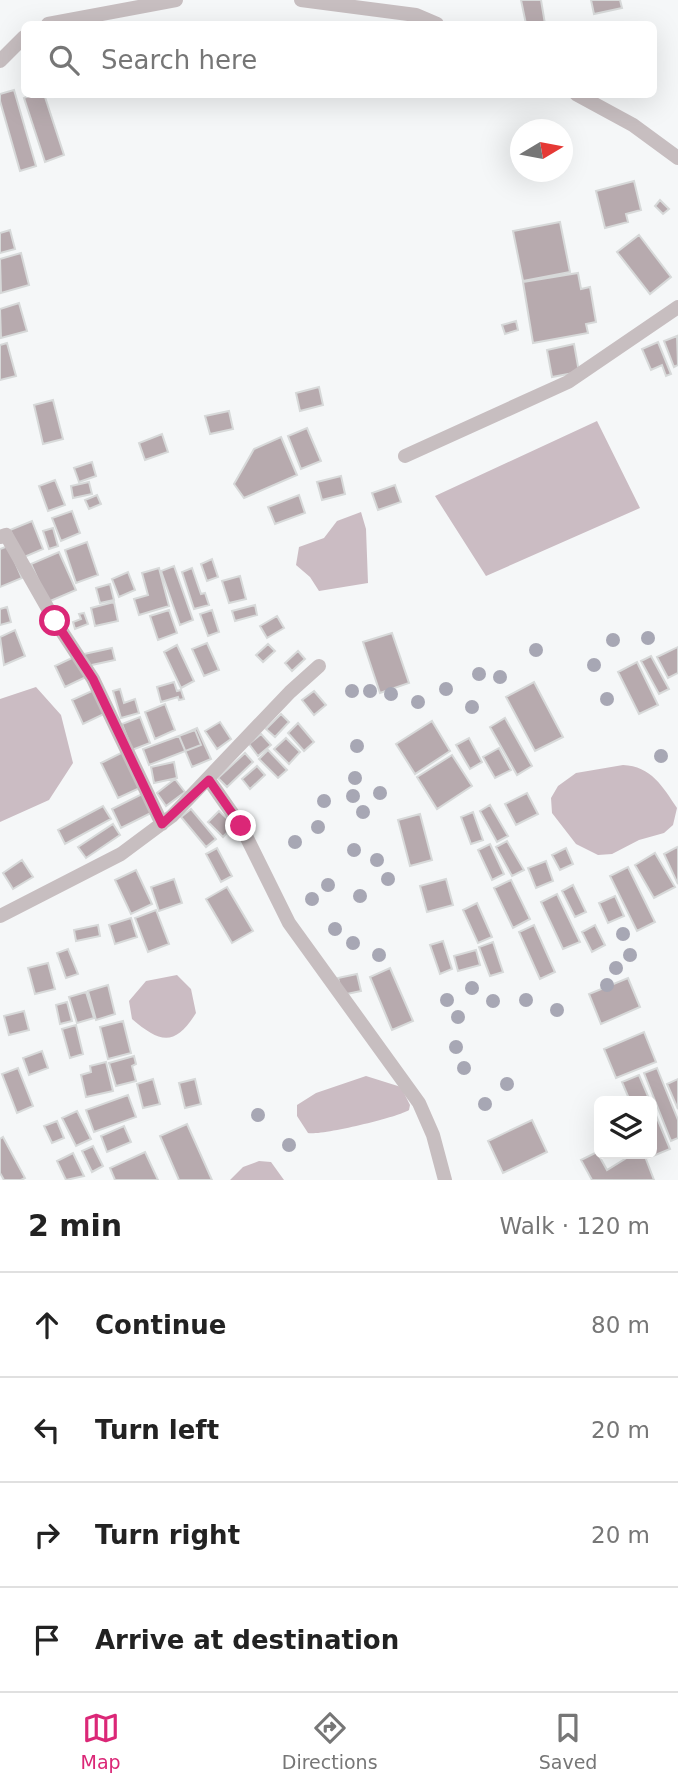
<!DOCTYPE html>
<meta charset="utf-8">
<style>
:root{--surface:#fff;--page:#f2f2f2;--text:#222;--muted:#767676;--line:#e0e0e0;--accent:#db2777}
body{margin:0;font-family:"DejaVu Sans",sans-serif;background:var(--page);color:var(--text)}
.controls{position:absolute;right:21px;bottom:21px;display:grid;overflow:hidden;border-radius:10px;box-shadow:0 7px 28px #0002}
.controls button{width:63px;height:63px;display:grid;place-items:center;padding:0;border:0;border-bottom:2px solid var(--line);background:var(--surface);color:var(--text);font:35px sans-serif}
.compass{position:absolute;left:510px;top:119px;width:63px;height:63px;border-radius:50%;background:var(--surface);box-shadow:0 7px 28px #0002;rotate:80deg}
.stop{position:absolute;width:21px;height:21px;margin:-16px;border:5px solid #db2777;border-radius:50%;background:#fff}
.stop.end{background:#db2777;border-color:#fff;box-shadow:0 2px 7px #0008}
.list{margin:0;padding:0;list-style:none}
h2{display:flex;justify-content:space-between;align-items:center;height:91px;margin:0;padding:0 28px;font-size:30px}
h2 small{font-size:23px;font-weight:400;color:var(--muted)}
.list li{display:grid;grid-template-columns:46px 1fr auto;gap:21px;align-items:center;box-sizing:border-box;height:105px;padding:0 28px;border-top:2px solid var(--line)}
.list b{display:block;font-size:26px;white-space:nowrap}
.list em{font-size:23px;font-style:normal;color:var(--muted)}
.icon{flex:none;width:38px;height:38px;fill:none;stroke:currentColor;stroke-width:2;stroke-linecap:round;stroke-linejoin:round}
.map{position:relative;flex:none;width:678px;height:1180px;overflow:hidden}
.search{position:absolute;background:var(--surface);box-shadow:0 7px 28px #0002;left:21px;right:21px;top:21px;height:77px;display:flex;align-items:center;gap:18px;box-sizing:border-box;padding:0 24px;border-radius:10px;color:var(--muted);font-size:26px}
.sheet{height:511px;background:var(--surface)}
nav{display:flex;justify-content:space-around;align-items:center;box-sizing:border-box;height:98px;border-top:2px solid var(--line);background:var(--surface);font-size:19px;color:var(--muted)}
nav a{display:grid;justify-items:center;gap:4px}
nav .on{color:var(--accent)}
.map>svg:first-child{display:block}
.water{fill:#cbbcc3}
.building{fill:#b7aaae;stroke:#d7d9d9;stroke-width:2}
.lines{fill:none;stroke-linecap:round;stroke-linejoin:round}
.minor{stroke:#c7bec0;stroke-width:14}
.tree{fill:#a7a7b4}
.route{stroke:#db2777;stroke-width:9}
</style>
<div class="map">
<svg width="678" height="1180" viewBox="0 0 678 1180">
<rect width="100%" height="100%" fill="#f5f7f8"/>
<path class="water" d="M597,421L640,508L486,576L435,496Z
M361,512L366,529L368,583L319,591L310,577L296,565L299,547L324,538L337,521Z
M36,687L61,715L73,763L49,800L0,822V699Z
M623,765C651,766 663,787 677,808L673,825L664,833L639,840L612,854L598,855L576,844L552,813L551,798L558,786L576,773Z
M177,975L191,989L196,1013C175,1047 160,1043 132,1019L129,1001L146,981Z
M366,1076L401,1087L410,1105L409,1110C399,1117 320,1136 308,1133L297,1116V1105L316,1093Z
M259,1161L271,1162L284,1180H230L243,1167Z"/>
<path class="building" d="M521,0H541L545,24H526Z
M591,0H620L622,8L594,14Z
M14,90L36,166L20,171L0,101V94Z
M33,94H44L64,155L45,162L24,98Z
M634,181L641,210L626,214L628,222L605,228L596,191Z
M660,200L669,209L663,214L655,206Z
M560,222L570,272L523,281L513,231Z
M10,230L15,249L0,253V233Z
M639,235L671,277L650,294L617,252Z
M21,253L29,285L1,293L0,259Z
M578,273L581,289L590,287L596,322L586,324L588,333L533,343L523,282Z
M19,303L27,331L1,338L0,309Z
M516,321L518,330L505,334L502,325Z
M677,336L678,365L674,367L664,341Z
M658,342L671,374L666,376L662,365L651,370L642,349Z
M7,343L16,376L0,380V345Z
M574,344L579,372L552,377L547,350Z
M319,387L323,405L300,411L296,393Z
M53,400L63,439L43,444L34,405Z
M229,411L233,429L210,434L205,416Z
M307,428L321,461L301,469L288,436Z
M162,434L168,452L145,460L139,443Z
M281,437L297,475L244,498L234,484L254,449Z
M92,462L96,476L79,482L74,468Z
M341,476L345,494L322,500L317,482Z
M55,480L65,505L48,511L39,486Z
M89,482L92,494L73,498L71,486Z
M395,485L401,502L378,510L372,493Z
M97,495L101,504L89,509L85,500Z
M299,495L305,513L275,524L268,507Z
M72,511L80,533L61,541L52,518Z
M32,521L43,549L22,558L10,530Z
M53,528L58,546L49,549L43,531Z
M87,542L98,575L76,583L65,550Z
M8,546L22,578L0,587V549Z
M59,552L76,590L48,602L31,564Z
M212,559L218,577L207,581L201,564Z
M174,566L193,620L180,625L161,571Z
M159,568L169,606L139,615L134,599L148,595L142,573Z
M192,568L201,594L205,593L209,605L194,609L182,572Z
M128,572L135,590L119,597L112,579Z
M240,576L246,599L229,603L222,581Z
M110,584L114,600L100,603L96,588Z
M114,602L118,621L95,626L91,608Z
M255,605L257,615L235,621L232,611Z
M7,607L11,622L0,625V609Z
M169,610L177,633L158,640L150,616Z
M212,610L219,632L208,636L200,614Z
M84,613L88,624L75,629L73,622L81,619L79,614Z
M277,616L284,628L267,638L260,626Z
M15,630L25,656L4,665L0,637Z
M392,633L409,683L380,693L363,642Z
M207,643L219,670L204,676L192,649Z
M268,644L275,651L263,662L256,655Z
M177,645L194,681L181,688L164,652Z
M678,647V673L668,678L657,657Z
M112,648L115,660L87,666L84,654Z
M298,651L305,659L292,671L285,663Z
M76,656L86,677L65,687L55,666Z
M651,656L669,689L659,694L641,661Z
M637,662L658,705L639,714L618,672Z
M174,682L177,691L181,690L184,699L179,700L178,697L161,702L157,687Z
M534,682L563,737L535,751L506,697Z
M120,689L124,703L135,699L139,713L121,718L113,691Z
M94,690L104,714L83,724L72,700Z
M314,691L326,705L314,715L302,700Z
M165,704L175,730L155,739L145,712Z
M281,714L289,722L275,737L266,729Z
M140,717L150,743L132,750L122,724Z
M505,718L532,766L517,775L490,727Z
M432,721L450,751L415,774L396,744Z
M220,722L231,739L217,749L205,731Z
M298,723L314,742L304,751L288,733Z
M197,728L211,759L192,767L179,736Z
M195,730L201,745L149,765L143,749Z
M261,734L271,745L258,756L249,744Z
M286,738L300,752L289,764L274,749Z
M469,738L482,762L470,769L456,745Z
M499,748L511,770L495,778L483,757Z
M268,750L287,770L278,778L259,759Z
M125,751L142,787L118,798L101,763Z
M245,753L253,762L227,787L218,778Z
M452,755L472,786L437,809L417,777Z
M174,762L177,778L154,783L151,767Z
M257,766L265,775L250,789L242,779Z
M175,779L185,792L166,806L157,793Z
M527,793L538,814L516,825L505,804Z
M142,794L151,813L121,828L112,809Z
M490,805L508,836L497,842L480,811Z
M103,806L111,819L65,844L58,830Z
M191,809L216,839L206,847L181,817Z
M219,811L234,825L223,837L208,822Z
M473,812L483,840L471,844L461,817Z
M420,814L432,860L410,866L398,820Z
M113,824L120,835L86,858L78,847Z
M507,841L524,870L512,876L496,847Z
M490,844L504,874L492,880L478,850Z
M677,847L678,849V884L664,854Z
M217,848L232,876L221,882L206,854Z
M566,848L573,864L560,870L552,855Z
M655,853L675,887L654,898L635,865Z
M22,860L33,877L13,889L3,873Z
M546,861L553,881L536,888L528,868Z
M628,867L655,922L637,931L610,876Z
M136,870L152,904L131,914L115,880Z
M174,879L182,903L159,911L151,887Z
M446,879L453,905L427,912L420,886Z
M511,880L530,919L513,928L494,888Z
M573,885L586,912L575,917L562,891Z
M227,887L253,931L232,943L206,899Z
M557,894L580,942L563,949L541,902Z
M615,896L624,916L608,923L599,903Z
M477,903L492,937L478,943L463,910Z
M156,910L169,944L148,952L135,918Z
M131,918L137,937L115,944L109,925Z
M98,925L100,936L76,941L74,930Z
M534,925L555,972L540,979L519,932Z
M595,925L605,945L592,952L582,932Z
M443,941L452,969L440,974L430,945Z
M493,942L503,972L490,976L479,947Z
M68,949L78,974L66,978L57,953Z
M476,950L480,965L458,971L454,956Z
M48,963L55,989L35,994L28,968Z
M390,968L413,1021L392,1030L370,977Z
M357,974L361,991L342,995L338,978Z
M628,978L640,1007L601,1024L589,994Z
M108,985L115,1014L96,1020L88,991Z
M86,992L94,1018L77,1023L69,997Z
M67,1002L72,1021L60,1024L56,1005Z
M24,1011L29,1030L9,1035L4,1016Z
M123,1021L131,1053L108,1059L100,1027Z
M76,1025L83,1054L70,1058L62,1029Z
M644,1032L656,1062L616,1078L604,1049Z
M42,1051L48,1068L29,1075L23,1058Z
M134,1056L136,1064L132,1066L136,1081L116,1086L109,1063Z
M106,1062L113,1091L86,1097L81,1075L91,1072L90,1066Z
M18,1068L33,1106L17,1113L2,1074Z
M657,1068L678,1120V1138L671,1141L644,1073Z
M639,1075L650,1101H630L622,1082Z
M153,1079L160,1104L143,1108L137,1084Z
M195,1079L201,1104L185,1108L179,1083Z
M678,1079V1109L667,1084Z
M128,1095L136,1117L94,1132L86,1110Z
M652,1106L670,1149L653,1156L652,1153Z
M77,1111L91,1139L76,1146L62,1118Z
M532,1120L547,1152L503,1173L488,1141Z
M57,1121L64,1138L52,1143L44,1126Z
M187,1124L212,1180H179L160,1136Z
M124,1126L131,1142L107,1152L101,1136Z
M3,1137L25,1178L21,1180H4L0,1173V1139Z
M93,1146L103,1166L92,1172L82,1151Z
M145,1152L158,1180H115L110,1168Z
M597,1152L607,1170L633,1154H644L654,1180H592L581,1160Z
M73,1153L84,1176L66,1180L57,1161Z"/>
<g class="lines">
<path class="minor" d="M301,0L416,15L437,24
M48,24L176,0
M0,61L24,37
M576,94L633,125L678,158
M405,456L568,382L678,307
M0,537L6,535L55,621L93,679L162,824
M209,780L241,826L289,923L419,1103L433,1135L445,1180
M0,916L121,854L172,816L290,692L319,666"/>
</g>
<g class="tree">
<circle cx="648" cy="638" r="7"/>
<circle cx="613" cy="640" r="7"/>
<circle cx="536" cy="650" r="7"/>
<circle cx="594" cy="665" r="7"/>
<circle cx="479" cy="674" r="7"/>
<circle cx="500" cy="677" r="7"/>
<circle cx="446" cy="689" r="7"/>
<circle cx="352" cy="691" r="7"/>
<circle cx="370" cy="691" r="7"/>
<circle cx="391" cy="694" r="7"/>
<circle cx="607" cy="699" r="7"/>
<circle cx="418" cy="702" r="7"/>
<circle cx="472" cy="707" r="7"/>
<circle cx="357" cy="746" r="7"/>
<circle cx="661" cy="756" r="7"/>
<circle cx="355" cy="778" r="7"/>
<circle cx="380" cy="793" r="7"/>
<circle cx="353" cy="796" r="7"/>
<circle cx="324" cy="801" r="7"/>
<circle cx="363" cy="812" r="7"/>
<circle cx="318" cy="827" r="7"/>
<circle cx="295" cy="842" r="7"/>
<circle cx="354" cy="850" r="7"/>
<circle cx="377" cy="860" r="7"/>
<circle cx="388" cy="879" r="7"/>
<circle cx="328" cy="885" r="7"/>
<circle cx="360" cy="896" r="7"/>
<circle cx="312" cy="899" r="7"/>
<circle cx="335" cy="929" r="7"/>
<circle cx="623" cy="934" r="7"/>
<circle cx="353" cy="943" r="7"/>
<circle cx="379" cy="955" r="7"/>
<circle cx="630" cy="955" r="7"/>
<circle cx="616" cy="968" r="7"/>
<circle cx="607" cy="985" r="7"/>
<circle cx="472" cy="988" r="7"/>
<circle cx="447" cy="1000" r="7"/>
<circle cx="526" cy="1000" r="7"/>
<circle cx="493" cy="1001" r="7"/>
<circle cx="557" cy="1010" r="7"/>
<circle cx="458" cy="1017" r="7"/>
<circle cx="456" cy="1047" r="7"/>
<circle cx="464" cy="1068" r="7"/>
<circle cx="507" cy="1084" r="7"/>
<circle cx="485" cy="1104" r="7"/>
<circle cx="258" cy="1115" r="7"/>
<circle cx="289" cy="1145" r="7"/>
</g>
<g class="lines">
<path class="route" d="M55,621L93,679L162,824L209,780L241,826"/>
</g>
</svg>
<div class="controls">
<button><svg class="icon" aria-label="layers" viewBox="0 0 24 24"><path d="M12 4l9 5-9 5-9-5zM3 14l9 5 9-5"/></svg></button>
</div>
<svg class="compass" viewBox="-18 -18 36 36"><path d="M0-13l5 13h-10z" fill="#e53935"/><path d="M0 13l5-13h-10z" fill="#767676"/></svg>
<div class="stop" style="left:55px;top:621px"></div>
<div class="stop end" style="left:241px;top:826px"></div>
<div class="search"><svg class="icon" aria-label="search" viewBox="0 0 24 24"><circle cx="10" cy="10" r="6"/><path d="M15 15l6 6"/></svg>Search here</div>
</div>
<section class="sheet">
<h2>2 min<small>Walk · 120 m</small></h2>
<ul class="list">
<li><svg class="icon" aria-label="ahead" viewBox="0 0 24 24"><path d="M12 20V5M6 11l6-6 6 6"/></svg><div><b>Continue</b></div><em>80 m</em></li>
<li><svg class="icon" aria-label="left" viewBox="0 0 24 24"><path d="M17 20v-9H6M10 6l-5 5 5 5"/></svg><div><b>Turn left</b></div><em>20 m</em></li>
<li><svg class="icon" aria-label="right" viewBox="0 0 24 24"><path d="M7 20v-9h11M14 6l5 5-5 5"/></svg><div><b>Turn right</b></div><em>20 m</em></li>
<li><svg class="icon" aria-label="arrive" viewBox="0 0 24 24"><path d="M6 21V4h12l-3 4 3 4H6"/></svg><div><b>Arrive at destination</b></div></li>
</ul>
</section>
<nav>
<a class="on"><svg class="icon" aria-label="map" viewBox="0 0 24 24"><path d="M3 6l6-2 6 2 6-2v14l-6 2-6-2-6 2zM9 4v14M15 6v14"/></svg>Map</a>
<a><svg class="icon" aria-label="directions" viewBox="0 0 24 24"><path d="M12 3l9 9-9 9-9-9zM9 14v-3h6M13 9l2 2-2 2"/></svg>Directions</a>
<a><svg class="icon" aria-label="saved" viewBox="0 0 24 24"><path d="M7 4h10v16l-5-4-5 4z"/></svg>Saved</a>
</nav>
